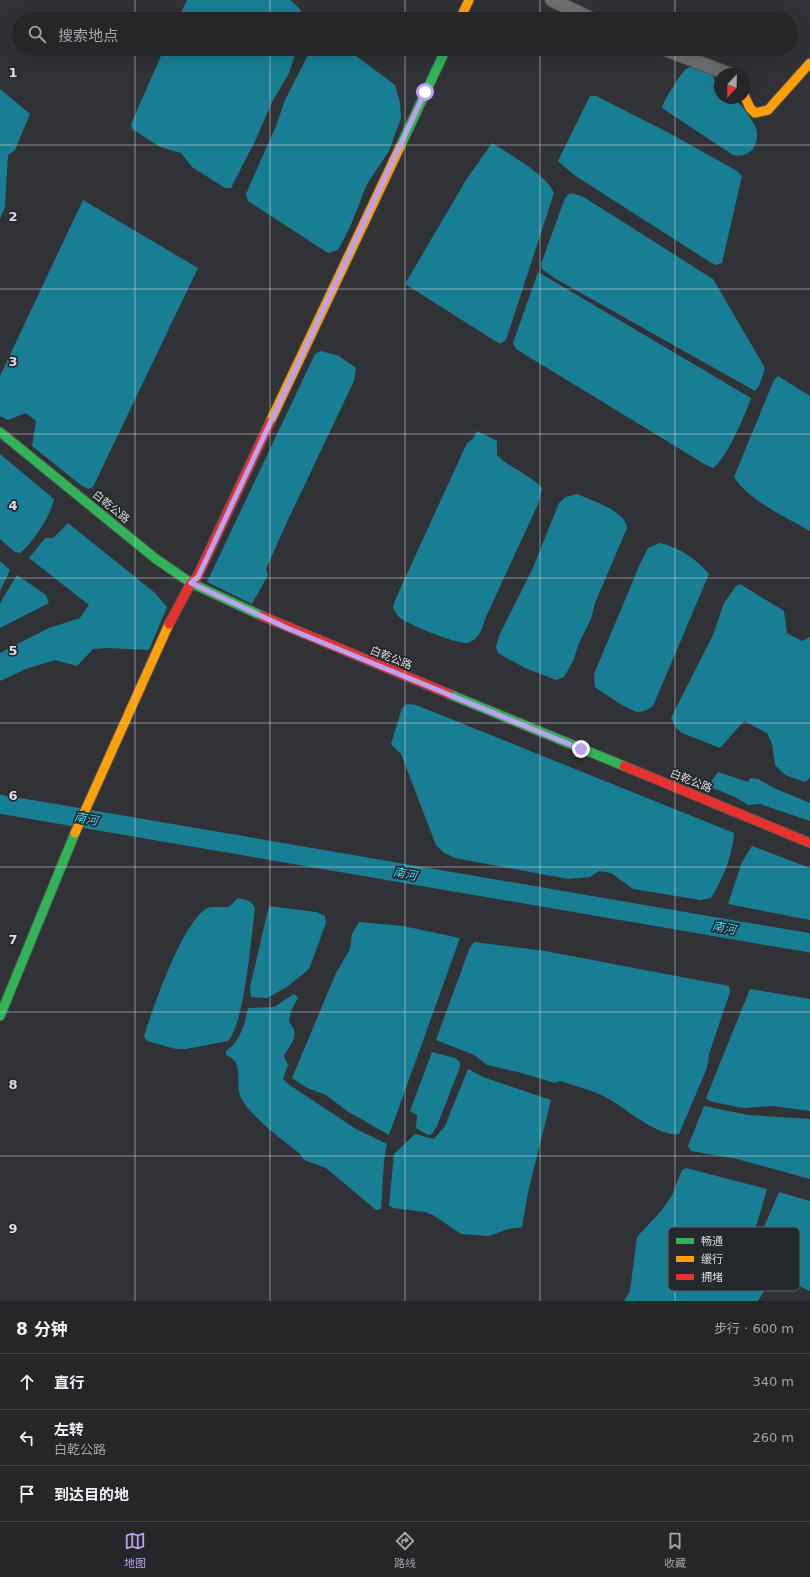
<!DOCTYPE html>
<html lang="zh">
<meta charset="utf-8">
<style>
:root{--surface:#242628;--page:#303234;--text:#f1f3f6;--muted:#a3a5a8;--line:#414345;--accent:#bca0f2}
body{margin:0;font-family:"DejaVu Sans","Noto Sans SC",sans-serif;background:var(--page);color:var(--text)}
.compass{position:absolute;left:714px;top:68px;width:36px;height:36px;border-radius:50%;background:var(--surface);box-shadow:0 4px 16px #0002;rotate:202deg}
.stop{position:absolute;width:12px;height:12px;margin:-9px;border:3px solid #bca0f2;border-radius:50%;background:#fff}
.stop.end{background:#bca0f2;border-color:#fff;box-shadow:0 1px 4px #0008}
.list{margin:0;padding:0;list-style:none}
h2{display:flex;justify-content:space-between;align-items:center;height:52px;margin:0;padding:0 16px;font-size:17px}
h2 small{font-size:13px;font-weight:400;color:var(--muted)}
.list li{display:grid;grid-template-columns:26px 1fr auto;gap:12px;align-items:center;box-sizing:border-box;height:56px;padding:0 16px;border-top:1px solid var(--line)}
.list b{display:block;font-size:15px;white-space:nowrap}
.list p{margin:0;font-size:13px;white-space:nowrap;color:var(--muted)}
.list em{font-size:13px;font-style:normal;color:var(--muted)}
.icon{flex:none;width:22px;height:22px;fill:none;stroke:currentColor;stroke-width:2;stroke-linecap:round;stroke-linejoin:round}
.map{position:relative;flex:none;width:810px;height:1301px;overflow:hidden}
.search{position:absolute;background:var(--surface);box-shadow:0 4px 16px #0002;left:12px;right:12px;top:12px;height:44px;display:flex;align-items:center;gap:10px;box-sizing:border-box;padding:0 14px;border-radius:22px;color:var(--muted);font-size:15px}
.sheet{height:220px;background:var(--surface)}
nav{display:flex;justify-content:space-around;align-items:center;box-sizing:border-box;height:56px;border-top:1px solid var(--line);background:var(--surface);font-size:11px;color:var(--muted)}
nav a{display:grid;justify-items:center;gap:2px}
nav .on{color:var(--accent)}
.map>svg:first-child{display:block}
.water{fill:#187e94}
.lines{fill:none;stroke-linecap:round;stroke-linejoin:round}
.river{stroke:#187e94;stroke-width:19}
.street-casing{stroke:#4f5153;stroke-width:15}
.fast-casing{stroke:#4f5153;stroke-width:11}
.slow-casing{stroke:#4f5153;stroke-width:11}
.jam-casing{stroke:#4f5153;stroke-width:11}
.street{stroke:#6c6e70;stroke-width:13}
.fast{stroke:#30b455;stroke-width:9}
.slow{stroke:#ff9f0a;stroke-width:9}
.jam{stroke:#e5322d;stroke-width:9}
.route{stroke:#bca0f2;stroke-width:5}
.grid{fill:none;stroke:#dbdddf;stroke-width:1;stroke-opacity:0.55}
.labels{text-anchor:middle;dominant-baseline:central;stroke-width:3.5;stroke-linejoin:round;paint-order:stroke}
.street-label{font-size:11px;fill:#dbdddf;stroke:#25282c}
.water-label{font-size:12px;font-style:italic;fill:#47d5f8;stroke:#25282c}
.key{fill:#25282c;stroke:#5c5e62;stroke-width:1}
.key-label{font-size:11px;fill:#dbdddf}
.grid-label{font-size:13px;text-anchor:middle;font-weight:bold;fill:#dbdddf;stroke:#25282c;stroke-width:3.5;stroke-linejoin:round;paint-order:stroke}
</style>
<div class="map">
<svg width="810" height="1301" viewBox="0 0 810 1301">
<rect width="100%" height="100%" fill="#303235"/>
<path class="water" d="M187,0H290L298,7L306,19H178Z
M164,49H297L289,73L272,102L257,137L231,188H225L192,167L181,153L160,147L132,129L131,124Z
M311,49H347L395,85L400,103L401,118L389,151L367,184L350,227L338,250L328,253L248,201L246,194L276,126L285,100Z
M692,66L712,74L720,93V98C724,98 729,97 732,98C739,100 757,125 757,132C758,149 748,158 733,155L662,108C662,103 681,73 686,69C688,68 690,67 692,66Z
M0,89L30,114L15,150L8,155L5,207L0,219Z
M590,96H596L671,134L737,171L742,176L722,263L716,265L710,262L574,175L558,161Z
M492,143C509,154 547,175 554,193L506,340L500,344L405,284L466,180Z
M570,193L582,196L713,279L765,368L759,386L755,391L556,279L542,269L541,264L565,198Z
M83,200L198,268L93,487L89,489L82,486L32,446L36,421L26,413L8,420L0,416V376Z
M538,272L751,398C746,413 726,460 713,468L706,465L516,349L513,343Z
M321,351L339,356L356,368L354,381L287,522L266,569L268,575L252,604L207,582L315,354Z
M778,376L810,396V531C786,517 749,501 734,477L774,380Z
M477,431L497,441V455C510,469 530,474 542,488L539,502L485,619C483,628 478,641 467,643C457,644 405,624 398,616C396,614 395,610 393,608L395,600L467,443L473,439Z
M0,454L54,499C51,515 33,543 20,553L15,552L0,539Z
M577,494C592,501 625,510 627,528L595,603L591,619L578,645L574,659L564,677L556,680L525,668L498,653L496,647L499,636L532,570L559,503L566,497Z
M68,523L155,593L167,607L149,650L108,648L93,649L77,666L55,660L26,669L0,681V653L49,628L80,618L89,605L29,558L45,538H53Z
M660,543C680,548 695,558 709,574L653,706C649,709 643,712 638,712C627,710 604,693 595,687L594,674L640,564L648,548Z
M0,561L10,570L0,591Z
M17,575L46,595L49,603L0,628V603Z
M740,584L784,611L787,633L802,641L810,637V778L805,782L785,775L775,765L772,744L767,733L744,721L720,748L682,733L676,728L671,718L713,635L724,603L736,586Z
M407,704L416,705L734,833C733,854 722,881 711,898L700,900L633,889L611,873L599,871L590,877L568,879L455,858L444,853L436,845L401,754L391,744L402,708Z
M718,772L748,782L750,778L758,779L774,788L810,803V821L760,804L748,805L735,797L708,786Z
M752,846L810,868V920L728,904L742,862Z
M238,898L250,901L255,908C251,937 245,1022 228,1041L186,1049H176L147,1041L144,1036C153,1009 183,919 208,908C213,906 223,908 229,907Z
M269,906L316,912L325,916L326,923L309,969L287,987L267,998L251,997L250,987Z
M359,922L403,926L460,938L389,1135L347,1111L326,1095L307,1088L292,1078L336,973L350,949L352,934Z
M474,942L545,951L729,986L730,992L709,1054L707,1068L679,1134C657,1137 626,1108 607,1098C593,1090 575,1086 560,1081L555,1083L518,1072L487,1065L474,1055L436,1040L470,947Z
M750,989L810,999V1111L772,1106L743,1108L709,1101L706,1098Z
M294,994L298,998L291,1011L289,1022C301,1035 291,1043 284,1056L288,1065L283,1079L288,1084L356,1129L387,1144L384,1161L381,1209L376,1210L326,1168L304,1160L299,1153C283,1140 250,1116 241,1098C234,1083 246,1063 226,1055V1051C240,1042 245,1024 248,1008L274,1007Z
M432,1052L455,1058L460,1062V1067L437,1126L432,1134L428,1135L416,1128L417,1115L410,1111Z
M468,1069L483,1077L551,1100L528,1192L522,1227L508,1229L489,1236L461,1234L433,1215L425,1212L393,1208L389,1206L394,1154L415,1134L434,1139L445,1126Z
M704,1106L748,1115L810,1119V1179L737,1159L691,1151L688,1146Z
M686,1168L767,1189L755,1230L740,1266L760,1276L769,1283L758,1301H624L630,1291L637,1237L662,1210L672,1195L682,1170Z
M779,1192L810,1201V1291L751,1265L749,1262Z"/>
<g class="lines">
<path class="river" d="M0,804L810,943"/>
<defs>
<path id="street" d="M552,0L592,19
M664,49L729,74"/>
<path id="fast" d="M400,147L446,49
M0,432L156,559L191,583L262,616
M449,694L624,766
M0,1016L75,833"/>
<path id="slow" d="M460,19L469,0
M744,95L750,108L755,113L768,110L810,63
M270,422L400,147
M75,833L169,624"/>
<path id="jam" d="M262,616L449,694
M169,624L191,583L197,577L270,422
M624,766L810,843"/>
</defs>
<use href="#street" class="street-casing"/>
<use href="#fast" class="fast-casing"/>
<use href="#slow" class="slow-casing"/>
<use href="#jam" class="jam-casing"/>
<use href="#street" class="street"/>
<use href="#fast" class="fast"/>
<use href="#slow" class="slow"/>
<use href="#jam" class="jam"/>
</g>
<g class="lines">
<path class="route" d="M425,92L198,577L191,583L287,628L581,749"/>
</g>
<path class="grid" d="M135,0V19M270,0V19M405,0V19M540,0V19M675,0V19M135,49V1301M270,49V1301M405,49V1301M540,49V1301M675,49V1301M0,145H810M0,289H810M0,434H810M0,578H810M0,723H810M0,867H810M0,1012H810M0,1156H810"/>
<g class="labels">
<g class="street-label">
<text transform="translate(111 507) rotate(39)">白乾公路</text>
<text transform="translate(391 658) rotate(22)">白乾公路</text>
<text transform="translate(691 781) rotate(22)">白乾公路</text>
</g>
<g class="water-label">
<text transform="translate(86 819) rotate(10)">南河</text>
<text transform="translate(405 874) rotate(10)">南河</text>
<text transform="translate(724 928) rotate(10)">南河</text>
</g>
</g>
<rect x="668" y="1227" width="132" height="64" rx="6" class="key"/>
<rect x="676" y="1238" width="18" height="6" fill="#30b455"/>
<rect x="676" y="1256" width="18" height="6" fill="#ff9f0a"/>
<rect x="676" y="1274" width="18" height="6" fill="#e5322d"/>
<g class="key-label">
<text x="701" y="1245">畅通</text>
<text x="701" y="1263">缓行</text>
<text x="701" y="1281">拥堵</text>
</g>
<g class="grid-label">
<text x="13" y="77">1</text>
<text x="13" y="221">2</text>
<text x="13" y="366">3</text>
<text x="13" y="510">4</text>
<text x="13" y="655">5</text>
<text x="13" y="800">6</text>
<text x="13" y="944">7</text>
<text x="13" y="1089">8</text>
<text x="13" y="1233">9</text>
</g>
</svg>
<svg class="compass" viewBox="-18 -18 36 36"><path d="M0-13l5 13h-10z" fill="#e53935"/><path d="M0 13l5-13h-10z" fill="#a3a5a8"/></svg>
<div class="stop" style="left:425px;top:92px"></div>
<div class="stop end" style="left:581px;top:749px"></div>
<div class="search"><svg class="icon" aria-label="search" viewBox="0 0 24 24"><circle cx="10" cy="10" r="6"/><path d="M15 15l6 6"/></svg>搜索地点</div>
</div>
<section class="sheet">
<h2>8 分钟<small>步行 · 600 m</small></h2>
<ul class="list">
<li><svg class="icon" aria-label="ahead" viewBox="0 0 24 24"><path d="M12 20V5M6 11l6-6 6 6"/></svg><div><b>直行</b></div><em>340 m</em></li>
<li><svg class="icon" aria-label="left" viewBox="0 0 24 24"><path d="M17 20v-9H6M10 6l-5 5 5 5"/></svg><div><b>左转</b><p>白乾公路</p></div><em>260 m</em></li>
<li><svg class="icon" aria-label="arrive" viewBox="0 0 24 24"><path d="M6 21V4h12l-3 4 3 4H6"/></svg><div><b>到达目的地</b></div></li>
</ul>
</section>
<nav>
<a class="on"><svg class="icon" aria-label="map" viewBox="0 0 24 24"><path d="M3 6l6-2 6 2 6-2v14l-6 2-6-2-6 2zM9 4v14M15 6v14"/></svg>地图</a>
<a><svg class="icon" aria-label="directions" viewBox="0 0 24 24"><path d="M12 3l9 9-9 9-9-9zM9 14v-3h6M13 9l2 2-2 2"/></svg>路线</a>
<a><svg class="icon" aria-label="saved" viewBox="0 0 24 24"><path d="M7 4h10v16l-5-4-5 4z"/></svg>收藏</a>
</nav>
